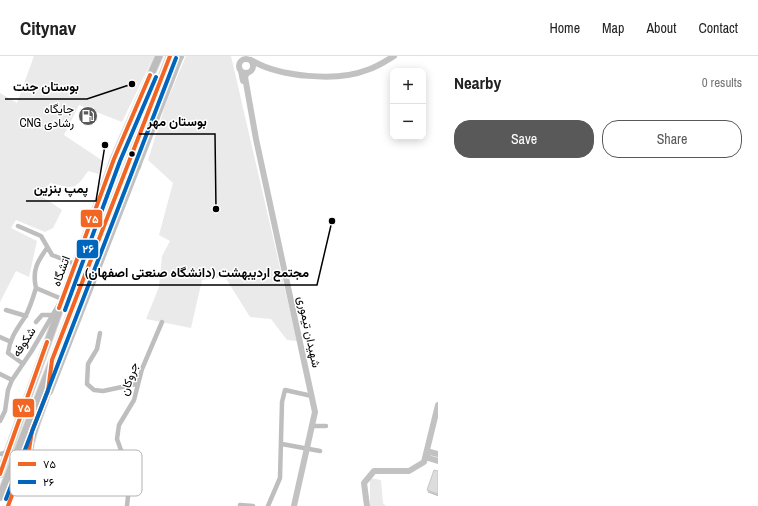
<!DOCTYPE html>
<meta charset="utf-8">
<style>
:root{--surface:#fff;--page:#f2f2f2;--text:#222;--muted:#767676;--line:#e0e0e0;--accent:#595959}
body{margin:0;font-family:"Archivo Narrow",Vazirmatn,sans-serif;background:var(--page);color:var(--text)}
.controls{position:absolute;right:12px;top:12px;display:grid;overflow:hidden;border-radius:8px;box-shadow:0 2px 10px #0003}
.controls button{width:36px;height:36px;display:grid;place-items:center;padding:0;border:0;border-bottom:1px solid var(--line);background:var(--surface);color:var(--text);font:20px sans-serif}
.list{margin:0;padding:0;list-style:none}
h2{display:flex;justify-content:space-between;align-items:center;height:52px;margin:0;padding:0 16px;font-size:17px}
h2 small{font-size:13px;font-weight:400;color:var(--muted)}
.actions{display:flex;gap:8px;padding:12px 16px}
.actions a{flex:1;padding:9px 0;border:1px solid var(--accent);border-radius:16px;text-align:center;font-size:14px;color:var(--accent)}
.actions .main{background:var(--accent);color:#fff}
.map{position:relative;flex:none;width:438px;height:450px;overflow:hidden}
header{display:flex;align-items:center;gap:24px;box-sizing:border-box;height:56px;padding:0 20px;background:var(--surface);border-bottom:1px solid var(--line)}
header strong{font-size:19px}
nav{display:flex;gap:22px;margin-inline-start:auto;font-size:14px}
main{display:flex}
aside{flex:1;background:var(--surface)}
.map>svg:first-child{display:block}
.green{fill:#eaeaea}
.building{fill:#ddd;stroke:#c5c5c5;filter:url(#shadow)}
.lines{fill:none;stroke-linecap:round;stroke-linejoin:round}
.primary-casing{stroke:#dbdbdb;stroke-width:9}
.street{stroke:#bebebe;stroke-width:4.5}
.secondary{stroke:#c2c2c2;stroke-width:6}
.primary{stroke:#bdbdbd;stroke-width:7}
.bus-1-casing{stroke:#fff;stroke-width:7}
.bus-2-casing{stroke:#fff;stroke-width:7}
.bus-1{stroke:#f26522;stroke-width:4}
.bus-2{stroke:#0065bd;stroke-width:4}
.bus-dot{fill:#000;stroke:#fff;stroke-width:1.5}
.labels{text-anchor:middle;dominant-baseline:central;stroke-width:3;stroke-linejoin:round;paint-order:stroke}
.poi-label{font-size:12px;fill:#000;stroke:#fff;text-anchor:end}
.street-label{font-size:12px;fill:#000;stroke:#fff}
.key{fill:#fff;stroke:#b2b2b2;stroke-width:1}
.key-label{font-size:11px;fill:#000}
.leader{fill:none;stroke:#000;stroke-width:1.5}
.callout-dot{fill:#000;stroke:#fff;stroke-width:1.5}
.callout-label{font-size:13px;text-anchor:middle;font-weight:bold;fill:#000;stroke:#fff;stroke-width:3;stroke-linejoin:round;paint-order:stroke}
.line-badge{stroke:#fff;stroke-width:1.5}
.badge-label{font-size:11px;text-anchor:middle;font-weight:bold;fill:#fff}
</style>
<header>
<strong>Citynav</strong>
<nav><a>Home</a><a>Map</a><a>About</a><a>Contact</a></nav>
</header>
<main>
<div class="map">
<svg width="438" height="450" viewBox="0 0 438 450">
<defs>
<filter id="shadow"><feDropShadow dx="1" dy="2" stdDeviation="0" flood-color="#0004"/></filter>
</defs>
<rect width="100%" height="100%" fill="#fff"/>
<path class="green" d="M34,0H154L122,66L79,49L64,79L103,105L99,118L88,115C74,136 73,132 50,127L43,141L62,154L53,172L45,176L16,164L11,172L37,185L29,221L16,215L0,246V37L17,47Z
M186,0H231L297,285L287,284L271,263L250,261L225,221L202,224L191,272L146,263L159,231L162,200L170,185L159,179L173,127L148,104L165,50Z
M370,422L381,424L383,447L386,450H370Z"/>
<path class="building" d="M434,414L438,415V438L427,434Z"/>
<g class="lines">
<defs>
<path id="primary" d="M142,79L148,71L174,6L180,0
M124,126L137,110
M83,187L90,186L96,192
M29,394C34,365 50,340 52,312
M0,418L114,103L159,0
M0,441L170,0"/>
</defs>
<use href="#primary" class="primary-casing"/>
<path class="street" d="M18,170L41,180L52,199L75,208
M6,254L26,260
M36,266L42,259H53
M100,277L97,293L88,308L87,328L94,334L103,335L136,328
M0,281L9,285
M22,307L8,297C10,282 17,273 25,261C30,252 33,242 36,232
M0,318L12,324
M0,365L5,355L8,334L12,324L31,296L62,243L36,232C32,215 37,206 47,192
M312,370H326
M282,388L320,395
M0,398L8,396
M240,449L253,450
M127,450L132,402L122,397L117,383L119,369L134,344L142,313L162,266
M268,450L280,422L282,346L285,334L312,340"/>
<path class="secondary" d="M239 10a7 7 0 1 1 14 0a7 7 0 1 1-14 0Z
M251,4C279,21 337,26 367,14C377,11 386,5 394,0
M241,15L243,25
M247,17L245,21L256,83L315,356L294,450
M50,336L181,0
M426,399L428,402L438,405
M426,399L430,396L438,398
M8,450L31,390
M367,450L364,427L374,415H409L424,406L438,349"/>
<use href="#primary" class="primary"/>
<defs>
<path id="bus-1" d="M59,252L114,103L150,19
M0,418L47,286
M8,450L29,394L32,375L48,335L52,304L170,0"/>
<path id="bus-2" d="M65,254L120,105L156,21
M6,443L176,2"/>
</defs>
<use href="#bus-1" class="bus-1-casing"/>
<use href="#bus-2" class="bus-2-casing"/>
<use href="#bus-1" class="bus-1"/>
<use href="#bus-2" class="bus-2"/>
</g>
<defs>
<symbol id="fuel-disc" viewBox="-11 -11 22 22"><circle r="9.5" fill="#595959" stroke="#fff"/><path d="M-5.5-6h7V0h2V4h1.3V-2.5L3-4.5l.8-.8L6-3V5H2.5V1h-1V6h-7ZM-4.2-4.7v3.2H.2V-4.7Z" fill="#fff"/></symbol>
</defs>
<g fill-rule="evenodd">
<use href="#fuel-disc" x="77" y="49" width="22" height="22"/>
</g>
<circle class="bus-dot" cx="132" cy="98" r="3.5"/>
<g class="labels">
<g class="poi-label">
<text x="74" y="53">جایگاه<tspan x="74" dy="14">CNG رشادی</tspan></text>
</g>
<g class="street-label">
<text transform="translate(61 215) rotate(-70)">اتشگاه</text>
<text transform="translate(309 276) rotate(78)">شهیدان تیموری</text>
<text transform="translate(24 286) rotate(-57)">شکوفه</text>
<text transform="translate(129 323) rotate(-72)">جروکان</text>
</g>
</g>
<rect x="10" y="394" width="132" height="46" rx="6" class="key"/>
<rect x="18" y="406" width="18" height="4" fill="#f26522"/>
<rect x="18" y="424" width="18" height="4" fill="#0065bd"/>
<g class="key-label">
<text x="43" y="412">۷۵</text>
<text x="43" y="430">۲۶</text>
</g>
<path class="leader" d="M132 28L87 43H5M216 153L215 78H139M105 89L96 145H26M332 165L317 229H77"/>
<g class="callout-dot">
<circle cx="132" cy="28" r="4"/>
<circle cx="216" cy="153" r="4"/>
<circle cx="105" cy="89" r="4"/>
<circle cx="332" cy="165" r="4"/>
</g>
<g class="callout-label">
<text x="46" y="35">بوستان جنت</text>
<text x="177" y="70">بوستان مهر</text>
<text x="61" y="137">پمپ بنزین</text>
<text x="197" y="221">مجتمع اردیبهشت (دانشگاه صنعتی اصفهان)</text>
</g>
<g class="line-badge">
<rect x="80" y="153" width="23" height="19" rx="4" fill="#f26522"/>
<rect x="76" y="183" width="23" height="20" rx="4" fill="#0065bd"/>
<rect x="12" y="342" width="23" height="20" rx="4" fill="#f26522"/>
</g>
<g class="badge-label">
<text x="92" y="167">۷۵</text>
<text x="88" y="197">۲۶</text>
<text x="24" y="356">۷۵</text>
</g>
</svg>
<div class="controls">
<button>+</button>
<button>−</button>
</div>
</div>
<aside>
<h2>Nearby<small>0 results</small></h2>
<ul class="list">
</ul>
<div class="actions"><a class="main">Save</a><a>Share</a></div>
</aside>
</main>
